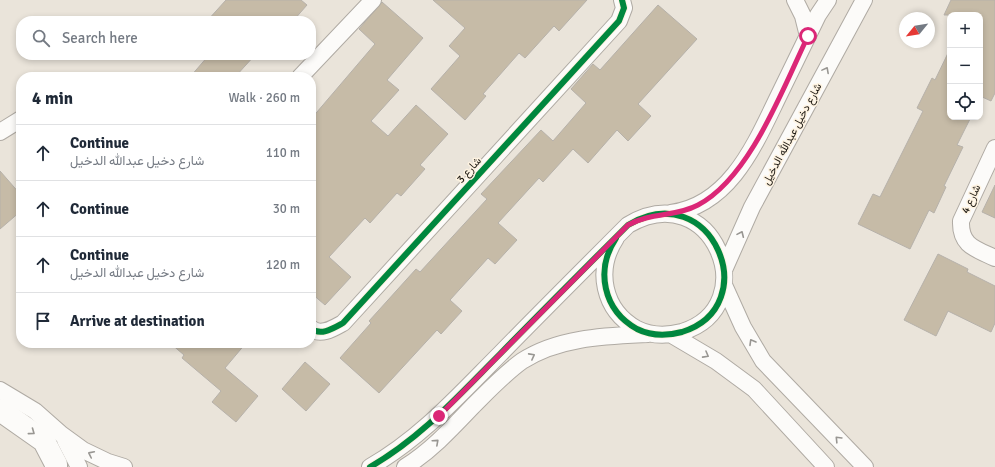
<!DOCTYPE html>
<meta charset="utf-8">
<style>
:root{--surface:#fff;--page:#f6f6f7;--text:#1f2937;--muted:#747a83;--line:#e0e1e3}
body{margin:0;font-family:Signika,Vazirmatn,sans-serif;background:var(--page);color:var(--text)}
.controls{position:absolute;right:12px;top:12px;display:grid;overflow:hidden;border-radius:8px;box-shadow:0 2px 6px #0003}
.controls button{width:36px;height:36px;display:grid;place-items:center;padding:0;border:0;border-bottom:1px solid var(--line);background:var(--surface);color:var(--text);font:20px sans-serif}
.compass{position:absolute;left:899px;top:12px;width:36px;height:36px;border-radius:50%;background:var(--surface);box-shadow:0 2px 6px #0003;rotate:240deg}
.stop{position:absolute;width:12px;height:12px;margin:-9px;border:3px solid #db2777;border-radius:50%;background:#fff}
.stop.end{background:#db2777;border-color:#fff;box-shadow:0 1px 4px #0008}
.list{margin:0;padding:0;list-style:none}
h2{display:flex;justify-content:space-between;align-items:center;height:52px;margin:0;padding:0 16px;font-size:17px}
h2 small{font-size:13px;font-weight:400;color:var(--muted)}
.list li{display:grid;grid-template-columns:26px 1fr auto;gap:12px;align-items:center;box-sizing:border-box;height:56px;padding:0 16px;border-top:1px solid var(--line)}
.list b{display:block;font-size:15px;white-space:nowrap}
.list p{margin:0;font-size:13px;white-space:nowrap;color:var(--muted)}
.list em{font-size:13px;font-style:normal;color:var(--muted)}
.icon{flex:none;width:22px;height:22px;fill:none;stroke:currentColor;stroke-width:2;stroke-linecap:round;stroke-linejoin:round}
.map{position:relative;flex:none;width:995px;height:467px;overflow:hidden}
.search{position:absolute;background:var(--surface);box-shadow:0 2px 6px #0003;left:16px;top:16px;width:300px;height:44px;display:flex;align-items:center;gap:10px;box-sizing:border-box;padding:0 14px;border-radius:16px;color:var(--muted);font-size:15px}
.panel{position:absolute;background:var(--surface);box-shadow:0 2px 6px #0003;left:16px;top:72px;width:300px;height:276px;border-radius:16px}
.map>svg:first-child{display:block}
.building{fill:#c6bba7;stroke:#b6b1aa}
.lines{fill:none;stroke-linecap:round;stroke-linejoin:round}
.minor-casing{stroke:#afaaa3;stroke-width:18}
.highway-casing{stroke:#afaaa3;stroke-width:24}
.minor{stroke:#fcfbf9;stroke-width:16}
.highway{stroke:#fcfbf9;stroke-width:22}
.cycleway-casing{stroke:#fef3e1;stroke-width:8}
.cycleway{stroke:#00873e;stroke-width:6}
.oneway{stroke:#989692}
.route{stroke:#db2777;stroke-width:5}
.labels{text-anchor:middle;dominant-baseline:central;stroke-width:3;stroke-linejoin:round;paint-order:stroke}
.street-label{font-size:11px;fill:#1e1a14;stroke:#fef3e1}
</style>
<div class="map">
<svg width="995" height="467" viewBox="0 0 995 467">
<rect width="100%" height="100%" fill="#eae4da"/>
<path class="building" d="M226,0H301L307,5L293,21H207Z
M433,0H587L559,31L554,26L525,58L519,53L483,94L486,96L465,120L431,89L460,56L449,46L465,28Z
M951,0H995V93L991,101L980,96V15H944Z
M382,2L423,38L387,80L399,90L371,121L388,136L416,105L448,134L420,165L425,169L401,196L397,193L370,223L365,218L329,257L351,277L325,305L311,293V119L375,44L359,29Z
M658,5L697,39L638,104L651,116L628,141L617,130L588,163L573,149L543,182L539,178L498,223L517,240L495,264L488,258L450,300L462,311L441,334L437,330L379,393L340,358L371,323L369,321L416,269L420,272L487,199L481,194L541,130L553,141L586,103L571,89L593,64L600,70Z
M950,49V117H971L957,145L963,147L944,186L946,187L934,213L929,210L910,249L858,224L873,194L880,197L923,111L917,108L932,78L935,80Z
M209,55H255L235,77H190Z
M0,171L21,195V211L0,229Z
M995,185V218L982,212Z
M938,254L968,269L967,272L995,286V323L991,332L948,311L936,336L904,320Z
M170,343H246L225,368L258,396L236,422L212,402L221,391L182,358L184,355Z
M305,362L330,384L306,411L282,389Z"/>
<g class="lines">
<defs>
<path id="minor" d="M795,0L803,16L808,36
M300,77L373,0
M0,132L21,119
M995,148L961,221C960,246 976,249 995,258
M671,213C731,205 756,142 779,95C792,68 805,42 818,15L828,0
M724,270L752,207L864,0
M724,285L743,327L763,361L865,467
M311,328C320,337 334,328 343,323L619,21L624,8L622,0
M672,335L716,361L754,389L826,467
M0,390L35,411L61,434L83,450L108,462L124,467
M65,440L79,467
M370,467C421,438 459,395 500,354C542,311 585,268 628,225C712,175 766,306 682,332C667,336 651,336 637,329C603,310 595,270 616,238
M405,467C431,451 453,427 473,406C489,390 504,374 522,361C559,337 606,336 648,334"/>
<path id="highway" d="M0,410L44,441L56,464V467"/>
</defs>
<use href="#minor" class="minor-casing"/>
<use href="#highway" class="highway-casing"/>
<use href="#minor" class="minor"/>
<use href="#highway" class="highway"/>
<defs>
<path id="cycleway" d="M311,328C320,337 334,328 343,323L619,21L624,8L622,0
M370,467C421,438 459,395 500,354C542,311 585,268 628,225C712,175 766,306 682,332C667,336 651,336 637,329C603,310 595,270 616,238"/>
</defs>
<use href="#cycleway" class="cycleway-casing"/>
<use href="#cycleway" class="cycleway"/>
</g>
<defs><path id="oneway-chevron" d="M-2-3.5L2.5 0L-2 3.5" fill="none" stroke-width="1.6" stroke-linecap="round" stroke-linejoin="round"/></defs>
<g class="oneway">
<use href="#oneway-chevron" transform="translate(826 70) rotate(-62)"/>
<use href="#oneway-chevron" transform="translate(741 234) rotate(-66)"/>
<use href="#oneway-chevron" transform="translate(752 342) rotate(-120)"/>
<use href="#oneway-chevron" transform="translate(706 355) rotate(29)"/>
<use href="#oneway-chevron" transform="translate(532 356) rotate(-28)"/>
<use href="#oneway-chevron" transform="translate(32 432) rotate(36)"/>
<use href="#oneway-chevron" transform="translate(838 439) rotate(-134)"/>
<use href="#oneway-chevron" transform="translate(436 442) rotate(-42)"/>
<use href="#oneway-chevron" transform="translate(91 454) rotate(-154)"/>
</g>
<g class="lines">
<path class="route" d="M439,416L628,225C651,212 676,217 698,205C750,178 783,88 808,36"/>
</g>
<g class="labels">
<g class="street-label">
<text transform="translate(792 134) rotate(-62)">شارع دخيل عبدالله الدخيل</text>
<text transform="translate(469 170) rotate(-48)">شارع 3</text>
<text transform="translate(971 199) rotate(-65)">شارع 4</text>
</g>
</g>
</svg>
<div class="controls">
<button>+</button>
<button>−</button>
<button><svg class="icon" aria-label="locate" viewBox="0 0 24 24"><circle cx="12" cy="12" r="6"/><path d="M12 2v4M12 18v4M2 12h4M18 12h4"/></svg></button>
</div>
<svg class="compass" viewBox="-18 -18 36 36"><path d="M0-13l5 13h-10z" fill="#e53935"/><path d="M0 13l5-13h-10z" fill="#747a83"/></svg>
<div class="stop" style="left:808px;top:36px"></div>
<div class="stop end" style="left:439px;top:416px"></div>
<div class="search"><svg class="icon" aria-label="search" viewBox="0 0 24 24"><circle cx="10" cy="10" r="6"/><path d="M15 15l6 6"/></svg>Search here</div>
<section class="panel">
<h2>4 min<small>Walk · 260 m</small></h2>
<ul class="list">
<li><svg class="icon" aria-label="ahead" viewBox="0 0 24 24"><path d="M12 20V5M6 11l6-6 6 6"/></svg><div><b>Continue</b><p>شارع دخيل عبدالله الدخيل</p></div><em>110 m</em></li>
<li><svg class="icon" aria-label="ahead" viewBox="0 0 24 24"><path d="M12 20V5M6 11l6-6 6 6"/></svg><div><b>Continue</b></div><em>30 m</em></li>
<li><svg class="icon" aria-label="ahead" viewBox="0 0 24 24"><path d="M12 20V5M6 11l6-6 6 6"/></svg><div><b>Continue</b><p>شارع دخيل عبدالله الدخيل</p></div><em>120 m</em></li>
<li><svg class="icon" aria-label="arrive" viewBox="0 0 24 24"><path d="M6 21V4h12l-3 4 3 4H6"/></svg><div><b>Arrive at destination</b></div></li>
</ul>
</section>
</div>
